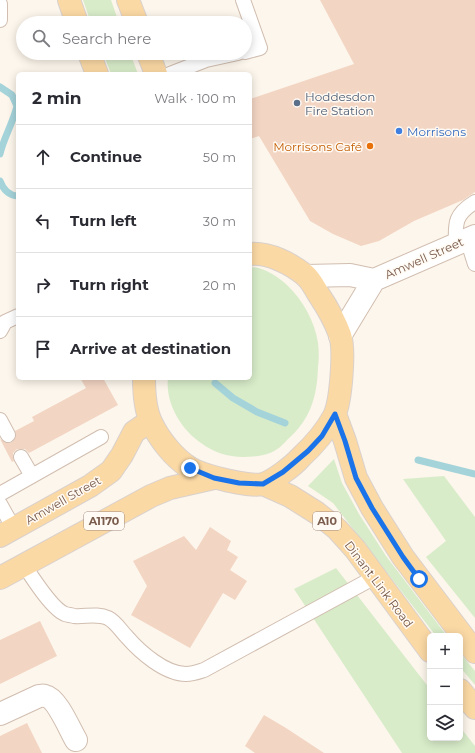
<!DOCTYPE html>
<meta charset="utf-8">
<style>
:root{--surface:#fff;--page:#f2f2f3;--text:#2b2b33;--muted:#7c7c81;--line:#e1e1e2}
body{margin:0;font-family:Montserrat,sans-serif;background:var(--page);color:var(--text)}
.controls{position:absolute;right:12px;bottom:12px;display:grid;overflow:hidden;border-radius:6px;box-shadow:0 2px 10px #0003}
.controls button{width:36px;height:36px;display:grid;place-items:center;padding:0;border:0;border-bottom:1px solid var(--line);background:var(--surface);color:var(--text);font:20px sans-serif}
.stop{position:absolute;width:12px;height:12px;margin:-9px;border:3px solid #1a73e8;border-radius:50%;background:#fff}
.stop.end{background:#1a73e8;border-color:#fff;box-shadow:0 1px 4px #0008}
.list{margin:0;padding:0;list-style:none}
h2{display:flex;justify-content:space-between;align-items:center;height:52px;margin:0;padding:0 16px;font-size:17px}
h2 small{font-size:13px;font-weight:400;color:var(--muted)}
.list li{display:grid;grid-template-columns:26px 1fr auto;gap:12px;align-items:center;box-sizing:border-box;height:64px;padding:0 16px;border-top:1px solid var(--line)}
.list b{display:block;font-size:15px;white-space:nowrap}
.list em{font-size:13px;font-style:normal;color:var(--muted)}
.icon{flex:none;width:22px;height:22px;fill:none;stroke:currentColor;stroke-width:2;stroke-linecap:round;stroke-linejoin:round}
.map{position:relative;flex:none;width:475px;height:753px;overflow:hidden}
.search{position:absolute;background:var(--surface);box-shadow:0 2px 10px #0003;left:16px;top:16px;width:236px;height:44px;display:flex;align-items:center;gap:10px;box-sizing:border-box;padding:0 14px;border-radius:22px;color:var(--muted);font-size:15px}
.panel{position:absolute;background:var(--surface);box-shadow:0 2px 10px #0003;left:16px;top:72px;width:236px;height:308px;border-radius:6px}
.map>svg:first-child{display:block}
.green{fill:#d8ecc9}
.lines{fill:none;stroke-linecap:round;stroke-linejoin:round}
.stream{stroke:#a5d3da;stroke-width:7}
.building{fill:#f3d5c3}
.service-casing{stroke:#d1beb0;stroke-width:16}
.minor-casing{stroke:#d1beb0;stroke-width:24}
.primary-casing{stroke:#dad1cd;stroke-width:24}
.service{stroke:#fff;stroke-width:14}
.minor{stroke:#fff;stroke-width:22}
.primary{stroke:#fbd9a5;stroke-width:22}
.route{stroke:#1a73e8;stroke-width:5}
.service-dot{fill:#5c6f8a;stroke:#fffaf3;stroke-width:1.5}
.shop-dot{fill:#3f7fe0;stroke:#fffaf3;stroke-width:1.5}
.food-dot{fill:#e8710a;stroke:#fffaf3;stroke-width:1.5}
.labels{text-anchor:middle;dominant-baseline:central;stroke-width:3;stroke-linejoin:round;paint-order:stroke}
.shield{fill:#fffaf3;stroke:#a28b7f;stroke-width:1}
.shield-label{font-size:11px;font-weight:bold;fill:#7a5c4d}
.service-label{font-size:12px;fill:#4e5e75;stroke:#fffaf3;text-anchor:start}
.shop-label{font-size:12px;fill:#366cbe;stroke:#fffaf3;text-anchor:start}
.food-label{font-size:12px;fill:#c56008;stroke:#fffaf3;text-anchor:end}
.street-label{font-size:12px;fill:#7a5c4d;stroke:#fffaf3}
</style>
<div class="map">
<svg width="475" height="753" viewBox="0 0 475 753">
<rect width="100%" height="100%" fill="#fdf6ec"/>
<path class="green" d="M83,0H111L119,23H91Z
M103,53H130L138,74H111Z
M250,267C264,267 277,276 287,285C303,300 315,322 318,343C319,351 319,360 318,367C317,398 310,420 287,440C283,445 276,451 270,453C262,456 252,457 243,457C228,457 213,452 201,443C181,429 165,403 168,378H250Z
M334,459L342,483L359,514L386,556L447,636H436L333,503L308,486Z
M444,476L475,517V618L426,557L446,541L403,479Z
M336,568L430,689V738H460V727L475,746V753H402L294,589Z
M460,653L475,671V685L460,667Z"/>
<g class="lines">
<path class="stream" d="M0,87L12,95L17,106C13,123 4,137 0,154
M0,181C3,189 9,196 18,196
M215,383L233,398L257,412L285,423
M418,460L475,474"/>
</g>
<path class="building" d="M320,0H475V192L463,200L414,221L379,241L361,246L333,234L310,221L259,136L250,139V99L354,64Z
M80,378H103L118,405L29,453L25,449H17L13,453V457L14,461L12,462L0,439L7,443L12,442L16,436L15,431L34,421L32,417L86,388Z
M210,527L231,541L227,550L238,557L230,570L247,581L235,600L223,593L190,648L131,615L147,586L133,561L184,536L196,550Z
M40,621L57,656L0,684V640Z
M264,715L286,728L324,753H255L245,746Z
M27,723L42,753H0V736Z"/>
<g class="lines">
<defs>
<path id="service" d="M243,0L260,48L245,52
M0,4V20
M170,74L206,60L238,53
M467,239L475,264
M456,244C455,223 455,214 475,202
M0,331L5,322L18,316
M0,420L8,435
M21,457L32,476
M0,494L101,437
M0,504L14,529
M24,565C32,577 52,609 65,614C68,615 71,615 74,616C85,617 97,613 108,618C116,622 121,631 127,637C140,652 165,674 186,674C193,674 198,672 204,670L375,577"/>
<path id="minor" d="M306,276L350,275L374,280L475,236
M340,336L374,280
M0,714L39,696C41,696 43,695 45,696C57,698 70,730 76,740"/>
<path id="primary" d="M69,0L77,23
M128,0L137,23
M89,53L97,74
M148,53L156,74
M144,378C144,392 145,409 151,422C159,439 174,458 190,468C202,475 217,478 230,481C238,483 256,486 263,484C273,481 293,466 300,458C314,445 325,433 334,416C341,402 345,350 340,335C335,321 327,307 319,295C315,289 311,280 305,275C291,264 269,252 250,254
M335,414L345,441L356,478L372,508L403,557L475,652
M263,484L290,496L317,513L337,529L355,549L430,651
M0,536L90,486L111,471L122,455L134,432L150,421
M0,578L151,496L170,488L214,478
M460,690L475,708"/>
</defs>
<use href="#service" class="service-casing"/>
<use href="#minor" class="minor-casing"/>
<use href="#primary" class="primary-casing"/>
<use href="#service" class="service"/>
<use href="#minor" class="minor"/>
<use href="#primary" class="primary"/>
</g>
<g class="lines">
<path class="route" d="M190,468L214,478L239,483L263,484L283,472L308,451L322,436L335,414L345,441L356,478L372,508L403,557L419,579"/>
</g>
<circle class="service-dot" cx="297" cy="103" r="4"/>
<circle class="shop-dot" cx="399" cy="131" r="4"/>
<circle class="food-dot" cx="370" cy="146" r="4"/>
<g class="labels">
<g class="shield">
<rect x="84" y="512" width="40" height="18" rx="3"/>
<rect x="313" y="512" width="28" height="18" rx="3"/>
</g>
<g class="shield-label">
<text x="104" y="521">A1170</text>
<text x="327" y="521">A10</text>
</g>
<g class="service-label">
<text x="305" y="96">Hoddesdon<tspan x="305" dy="14">Fire Station</tspan></text>
</g>
<g class="shop-label">
<text x="407" y="131">Morrisons</text>
</g>
<g class="food-label">
<text x="362" y="146">Morrisons Café</text>
</g>
<g class="street-label">
<text transform="translate(424 258) rotate(-24)">Amwell Street</text>
<text transform="translate(63 500) rotate(-30)">Amwell Street</text>
<text transform="translate(379 584) rotate(53)">Dinant Link Road</text>
</g>
</g>
</svg>
<div class="controls">
<button>+</button>
<button>−</button>
<button><svg class="icon" aria-label="layers" viewBox="0 0 24 24"><path d="M12 4l9 5-9 5-9-5zM3 14l9 5 9-5"/></svg></button>
</div>
<div class="stop" style="left:419px;top:579px"></div>
<div class="stop end" style="left:190px;top:468px"></div>
<div class="search"><svg class="icon" aria-label="search" viewBox="0 0 24 24"><circle cx="10" cy="10" r="6"/><path d="M15 15l6 6"/></svg>Search here</div>
<section class="panel">
<h2>2 min<small>Walk · 100 m</small></h2>
<ul class="list">
<li><svg class="icon" aria-label="ahead" viewBox="0 0 24 24"><path d="M12 20V5M6 11l6-6 6 6"/></svg><div><b>Continue</b></div><em>50 m</em></li>
<li><svg class="icon" aria-label="left" viewBox="0 0 24 24"><path d="M17 20v-9H6M10 6l-5 5 5 5"/></svg><div><b>Turn left</b></div><em>30 m</em></li>
<li><svg class="icon" aria-label="right" viewBox="0 0 24 24"><path d="M7 20v-9h11M14 6l5 5-5 5"/></svg><div><b>Turn right</b></div><em>20 m</em></li>
<li><svg class="icon" aria-label="arrive" viewBox="0 0 24 24"><path d="M6 21V4h12l-3 4 3 4H6"/></svg><div><b>Arrive at destination</b></div></li>
</ul>
</section>
</div>
